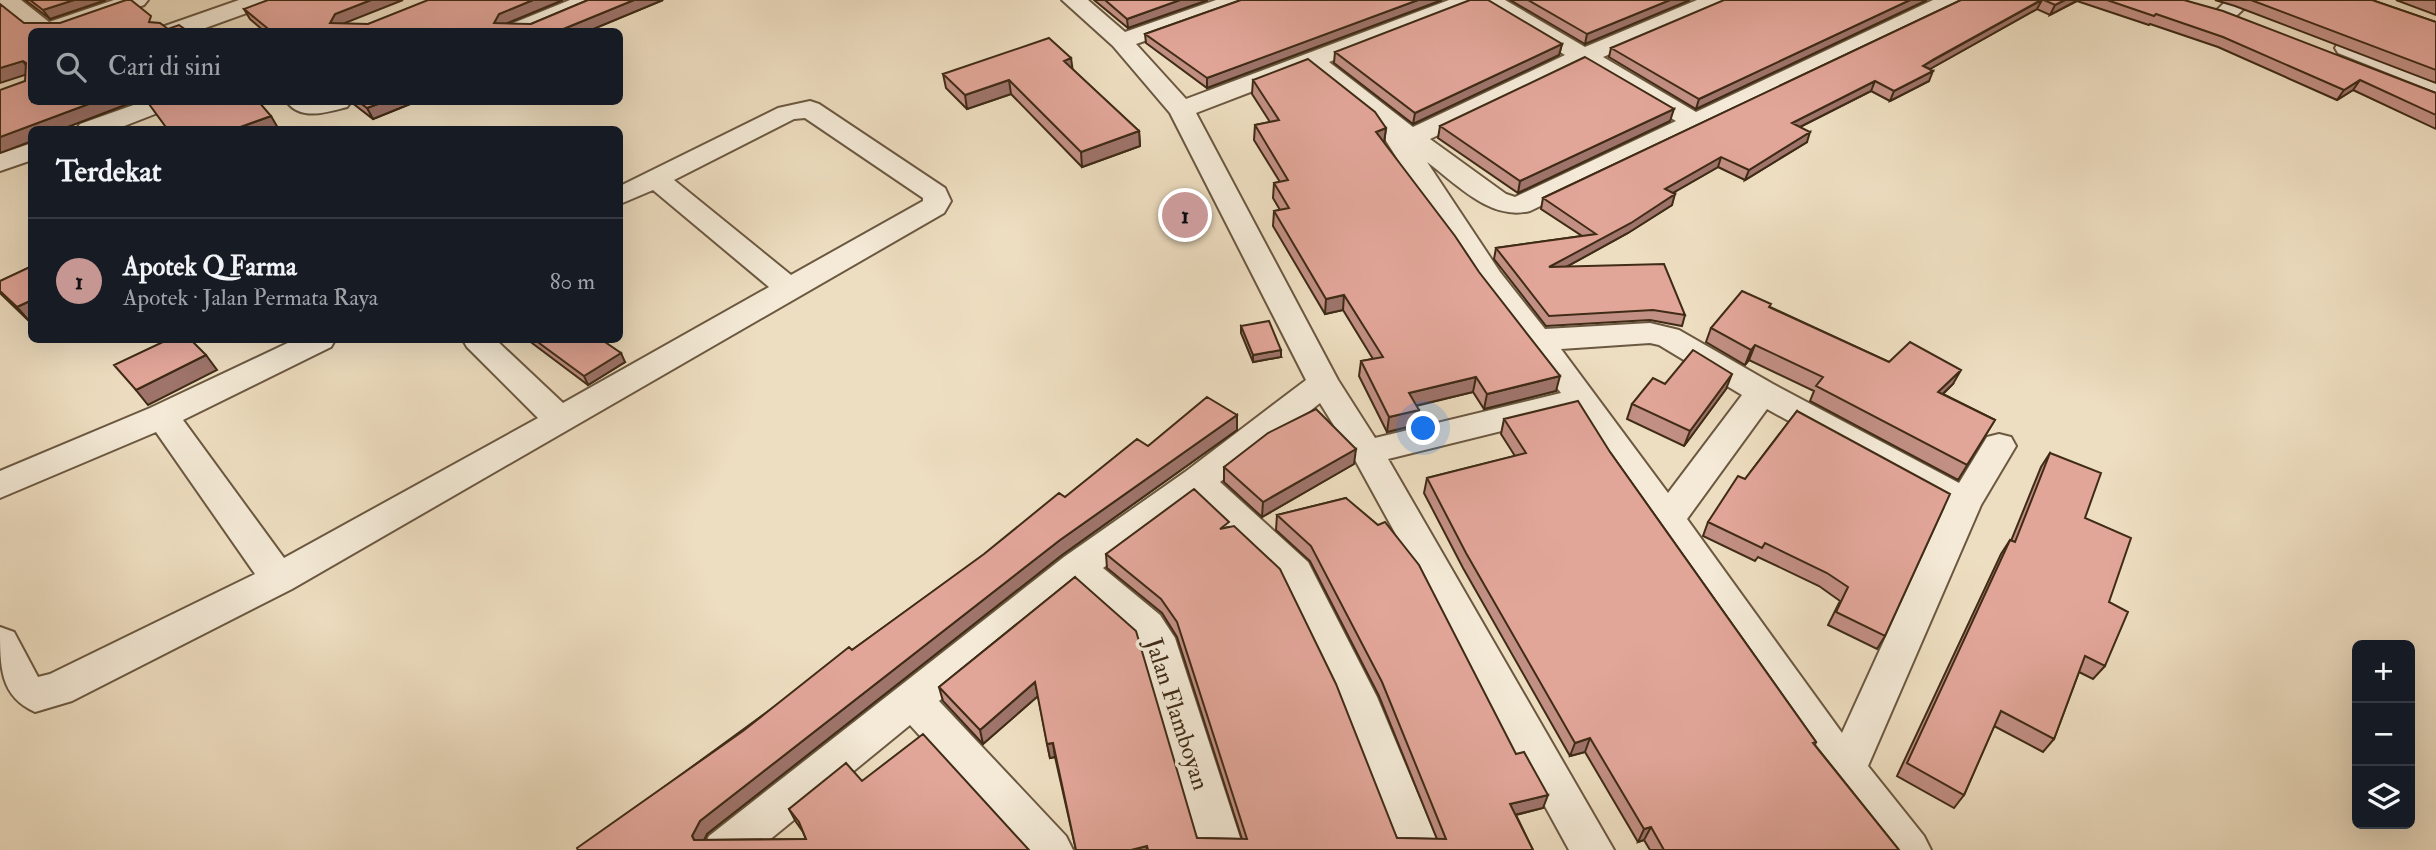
<!DOCTYPE html>
<html lang="id">
<meta charset="utf-8">
<style>
:root{--surface:#171b24;--page:#242831;--text:#f1f3f6;--muted:#9ea1a6;--line:#363941;--accent:#c59692}
body{margin:0;font-family:"IM FELL Double Pica",serif;background:var(--page);color:var(--text)}
.controls{position:absolute;right:21px;bottom:21px;display:grid;overflow:hidden;border-radius:10px;box-shadow:0 7px 28px #0002}
.controls button{width:63px;height:63px;display:grid;place-items:center;padding:0;border:0;border-bottom:2px solid var(--line);background:var(--surface);color:var(--text);font:35px sans-serif}
.you{position:absolute;left:1424px;top:429px;width:24px;height:24px;margin:-18px;border:5px solid #fff;border-radius:50%;background:#1a73e8;box-shadow:0 0 0 10px #1a73e833}
.badge{display:grid;place-items:center;width:46px;height:46px;border-radius:50%;background:var(--accent);color:#111;font-size:23px;font-weight:700}
.pin{position:absolute;translate:-50% -50%;border:4px solid #fff;box-shadow:0 2px 7px #0006}
.list{margin:0;padding:0;list-style:none}
h2{display:flex;justify-content:space-between;align-items:center;height:91px;margin:0;padding:0 28px;font-size:30px}
h2 small{font-size:23px;font-weight:400;color:var(--muted)}
.list li{display:grid;grid-template-columns:46px 1fr auto;gap:21px;align-items:center;box-sizing:border-box;height:126px;padding:0 28px;border-top:2px solid var(--line)}
.list b{display:block;font-size:26px;white-space:nowrap}
.list p{margin:0;font-size:23px;white-space:nowrap;color:var(--muted)}
.list em{font-size:23px;font-style:normal;color:var(--muted)}
.icon{flex:none;width:38px;height:38px;fill:none;stroke:currentColor;stroke-width:2;stroke-linecap:round;stroke-linejoin:round}
.map{position:relative;flex:none;width:2436px;height:850px;overflow:hidden}
.search{position:absolute;background:var(--surface);box-shadow:0 7px 28px #0002;left:28px;top:28px;width:595px;height:77px;display:flex;align-items:center;gap:18px;box-sizing:border-box;padding:0 24px;border-radius:10px;color:var(--muted);font-size:26px}
.panel{position:absolute;background:var(--surface);box-shadow:0 7px 28px #0002;left:28px;top:126px;width:595px;height:217px;border-radius:10px}
.map>svg:first-child{display:block}
.lines{fill:none;stroke-linecap:round;stroke-linejoin:round}
.minor-casing{stroke:#6b5841;stroke-width:4}
.minor{fill:#f4ead7;fill-rule:evenodd}
.wall{fill:#c28f84;stroke:#3f2b16;stroke-width:2}
.shaded-wall{fill:#9e746b;stroke:#3f2b16;stroke-width:2}
.building{fill:#e2a699;stroke:#3f2b16;stroke-width:2}
.labels{text-anchor:middle;dominant-baseline:central;stroke-width:7;stroke-linejoin:round;paint-order:stroke}
.street-label{font-size:24px;fill:#3f2b16;stroke:#f4ead7}
</style>
<div class="map">
<svg width="2436" height="850" viewBox="0 0 2436 850">
<rect width="100%" height="100%" fill="#eedec1"/>
<filter id="stains"><feTurbulence type="fractalNoise" baseFrequency=".00286" numOctaves="4"/><feColorMatrix values="0 0 0 0 .2 0 0 0 0 .09 0 0 0 0 .02 0 0 0 .5 -.17"/></filter>
<radialGradient id="worn" r=".72"><stop offset=".6" stop-color="#630" stop-opacity="0"/><stop offset="1" stop-color="#630" stop-opacity=".3"/></radialGradient>
<g class="lines">
<defs>
<path id="minor" d="M0,0H21L49,22L114,0H148L144,5L67,32H32L0,6Z
M239,0H273L269,5L194,32H158L162,27Z
M570,0H602L598,5L534,32H500L504,27Z
M1062,0H1088L1125,32L1216,0H1250L1246,5L1136,44L1186,99L1449,0H1505L1585,47L1697,0H1729L1725,5L1603,57L1696,112L1933,0H1964L1960,5L1530,211C1490,221 1457,184 1427,162L1500,272L1545,329L1650,323L1679,330L1773,384L1959,483L1987,437L1999,434L2011,437L2016,446L1981,505L1868,766L1924,836L1931,850H1883L1799,740L1655,529L1608,465L1575,413L1388,459L1614,850H1569L1354,458L1320,403L1220,482L1308,562L1377,697L1441,850H1397L1337,697L1281,582L1195,500L1103,568L1160,615L1175,638L1244,850H1200L1139,644L1077,588L939,701L1066,836L1073,850H1023L910,725L757,850H702L709,836L1064,557L1185,472L1306,380L1170,113L1113,46ZM1480,3L1565,55L1413,127L1329,62ZM1583,66L1676,121L1515,197L1506,194L1430,139ZM1308,70L1376,125L1478,286L1561,393L1375,438L1338,380L1196,113ZM1650,343L1659,345L1742,395L1668,493L1561,349ZM1767,409L1945,507L1842,733L1687,519Z
M2227,0H2253L2234,18H2218L2214,13Z
M2347,41L2436,75V92L2338,53L2335,48L2338,43Z
M810,101L819,104L945,188L951,201L944,213L292,589L72,701L35,712C0,696 0,668 0,627L14,632L38,677L50,674L255,574L156,432L0,498V471L150,408L294,340H335L331,347L183,420L284,558L538,418L467,347L463,340H496L563,403L769,287L653,190L620,204V186L778,108ZM805,118L923,198V201L791,275L674,180L794,119Z
M142,102H177L173,107L114,130H76L80,124Z
M287,102H351L347,107C328,112 301,121 287,102Z
M32,143V160L0,171V154Z"/>
</defs>
<use href="#minor" class="minor-casing"/>
<use href="#minor" class="minor"/>
</g>
<path class="wall" d="M25,0H106L50,19Z
M563,0L505,24H531L588,0H663L586,32H265L250,19L244,9L343,24H368Z
M1094,0H1208L1128,28Z
M1241,0H1442L1207,88L1146,43L1145,34Z
M1510,0H1690L1585,44Z
M1927,0L1696,109L1609,57L1611,48Z
M1961,0H2184L2436,93V129L2353,90L2337,100L2218,47L2150,24L2149,25L2077,1L2050,15L2037,9L1930,69L1929,81L1890,101L1871,91L1800,127L1807,142L1745,180L1718,167L1673,193L1672,205L1628,233L1566,267L1685,315L1682,326L1650,320L1546,326L1494,259L1496,248L1582,236L1541,209L1543,198Z
M2215,0H2372L2436,22V83L2235,6Z
M2396,0H2436V15Z
M1562,44L1559,55L1413,124L1334,63L1335,52Z
M1072,69L1139,131L1140,146L1082,167L1011,94L967,109L946,88L943,74Z
M1253,80L1386,128L1384,143L1556,391L1484,409L1473,392L1416,406L1419,410L1416,425L1387,432L1359,376L1361,361L1373,359L1343,310L1325,314L1273,226L1274,211L1280,210L1273,198L1274,183L1280,182L1254,140L1255,125L1270,122L1252,94Z
M351,102H415L373,119Z
M1670,121L1518,193L1438,138L1440,126Z
M32,266V321L30,322L0,293V281Z
M1770,307L1889,362L1953,384L1943,394L1995,420L1958,480L1810,401L1814,391L1749,360L1745,365L1706,342L1711,328Z
M1241,326L1281,357L1253,362L1241,333Z
M528,340H602L625,362L588,385Z
M1726,389L1684,446L1627,419L1632,404Z
M1797,411L1885,636L1877,649L1828,625L1840,601L1819,586L1758,557L1755,561L1703,536L1708,522L1745,479Z
M1237,415V430L1062,555L707,834L704,840L806,839L803,832L796,822L789,809L862,781L1029,850H578L852,650L1065,497L1148,446Z
M1504,419L1610,452L1816,742L1815,745L1899,850H1650L1644,840L1638,842L1585,752L1570,756L1463,568L1424,493L1427,478L1515,456L1501,434Z
M2050,453L2085,518L2109,602L2105,666L2093,679L2079,672L2054,739L2043,752L1994,726L1964,795L1954,808L1897,776L2001,554L2010,540L2011,541L2041,467Z
M1354,464L1262,517L1224,482V467Z
M1346,498L1543,808L1516,815L1533,850H1076L1055,757L1050,758L1038,696L983,744L943,701L939,687L1075,577L1197,838L1242,839L1177,637L1162,613L1107,568L1106,554L1229,527L1397,838L1437,839L1379,696L1310,561L1276,530L1277,515Z"/>
<path class="shaded-wall" d="M74,0H106L50,19L43,10Z
M371,0H403L340,25L330,23L335,14Z
M533,0H563L503,25L494,23L499,14Z
M634,0H663L586,32H556Z
M1180,0H1208L1128,28L1127,19Z
M1418,0H1442L1207,88V78Z
M1670,0H1690L1585,44L1587,34Z
M1910,0H1927L1696,109L1699,99Z
M2042,0L2037,9L1930,69L1923,66Z
M2065,0H2078L2050,15L2055,5Z
M1562,44L1559,55L1413,124L1415,113Z
M1071,58L1073,72L1064,61Z
M23,61L31,73L0,83V68Z
M1933,71L1929,81L1890,101L1894,91Z
M1009,80L1011,94L967,109L965,95Z
M2360,80L2353,90L2337,100L2344,90Z
M1875,81L1871,91L1788,133L1792,123Z
M94,102H133L60,130H32V141L0,153V137Z
M383,102H415L373,119L367,108Z
M1674,109L1670,121L1518,193L1520,181Z
M271,116L278,128L273,130H232Z
M1386,128L1384,143L1376,132Z
M1139,131L1140,146L1082,167L1081,152Z
M1810,132L1807,142L1745,180L1749,170Z
M1721,157L1718,167L1662,199L1665,189Z
M1675,194L1672,205L1628,233L1546,278L1549,267Z
M1344,295L1343,310L1325,314L1326,299Z
M32,300V321L30,322L17,307Z
M1755,345L1749,360L1745,365L1751,350Z
M1281,350V357L1253,362V355Z
M621,353L625,362L588,385L584,376Z
M206,355L217,370L148,405L136,390Z
M1961,370L1953,384L1930,406L1938,392Z
M1732,374L1726,389L1684,446L1690,431Z
M1560,376L1556,391L1484,409L1487,394Z
M1476,377L1473,392L1406,408L1409,393Z
M1419,410L1416,425L1387,432L1389,417Z
M1237,415V430L1062,555L707,834L700,849L692,836L700,821L1060,540Z
M1356,449L1354,464L1262,517L1263,502Z
M1035,682L1038,696L983,744L980,730Z
M1590,738L1585,752L1570,756L1575,743Z
M1053,743L1055,757L1050,758L1047,744Z
M1548,795L1543,808L1506,817L1510,804Z
M1651,827L1644,840L1638,842L1644,829Z
M1147,846V850H1131Z"/>
<path class="building" d="M30,0H74L43,10Z
M126,0H131L151,16L149,22L160,23L168,29L179,25L189,32H32V102H94L0,137V90L25,81L26,63L23,61L0,68V4L24,23H60Z
M268,0H371L335,14L330,23L368,24L428,0H533L499,14L494,23L531,24L588,0H634L556,32H272L244,9Z
M1105,0H1180L1127,19Z
M1241,0H1418L1207,78L1145,34Z
M1470,0H1488L1562,44L1415,113L1335,52Z
M1528,0H1670L1587,34Z
M1724,0H1910L1699,99L1611,48Z
M1961,0H2041L1934,59L1923,66L1933,71L1894,91L1875,81L1792,123L1810,132L1749,170L1721,157L1665,189L1675,194L1631,223L1549,267L1664,264L1685,315L1653,310L1549,316L1496,248L1596,234L1543,198Z
M2044,0H2065L2055,5Z
M2107,0H2184L2223,11L2436,93V115L2360,80L2344,90L2223,37L2156,14L2154,16Z
M2251,0H2372L2436,22V70Z
M1049,38L1071,58L1064,61L1139,131L1081,152L1009,80L965,95L943,74Z
M1585,57L1674,109L1520,181L1440,126Z
M1308,59L1375,112L1386,128L1376,132L1455,236L1479,272L1560,376L1487,394L1476,377L1409,393L1419,410L1389,417L1361,361L1383,357L1344,295L1326,299L1274,211L1289,208L1274,183L1288,180L1255,125L1279,120L1253,80Z
M155,102H259L271,116L232,130H168L149,104Z
M359,102H383L367,108Z
M32,266V300L17,307L0,291V281Z
M1742,291L1771,304L1769,307L1889,362L1910,342L1961,370L1938,392L1995,420L1967,465L1816,386L1823,377L1755,345L1751,350L1711,328Z
M1269,321L1281,350L1253,355L1241,326Z
M167,340H191L206,355L136,390L114,365Z
M535,340H602L621,353L584,376Z
M1693,350L1732,374L1690,431L1632,404L1653,378L1665,384Z
M1207,397L1237,415L1060,540L700,821L692,836L694,840L806,839L799,822L789,809L846,763L862,781L923,734L1029,850H578L577,848L743,731L849,647L852,650L984,554L1059,493L1065,497L1137,439L1148,446Z
M1578,401L1610,452L1816,742L1813,743L1899,850H1664L1651,827L1644,829L1590,738L1575,743L1466,553L1427,478L1526,453L1504,419Z
M1316,409L1356,449L1263,502L1224,467L1268,433Z
M1797,411L1950,494L1885,636L1836,612L1848,587L1827,573L1765,543L1762,548L1708,522L1738,476L1745,479Z
M2050,453L2101,473L2085,518L2131,538L2109,602L2128,612L2105,666L2085,656L2054,739L2001,711L1964,795L1907,763L2010,540L2015,542Z
M1194,489L1229,522L1220,529L1234,526L1280,569L1336,684L1397,838L1446,839L1382,682L1311,546L1277,515L1346,498L1378,525L1385,522L1419,565L1516,754L1524,752L1548,795L1510,804L1533,850H1148L1147,846L1131,850H1076L1053,743L1047,744L1035,682L980,730L939,687L1075,577L1136,631L1197,838L1247,839L1177,622L1161,599L1106,554Z"/>
<g class="labels">
<g class="street-label">
<text transform="translate(1177 714) rotate(72)">Jalan Flamboyan</text>
</g>
</g>
<rect width="100%" height="100%" filter="url(#stains)"/>
<rect width="100%" height="100%" fill="url(#worn)"/>
</svg>
<div class="controls">
<button>+</button>
<button>−</button>
<button><svg class="icon" aria-label="layers" viewBox="0 0 24 24"><path d="M12 4l9 5-9 5-9-5zM3 14l9 5 9-5"/></svg></button>
</div>
<div class="you"></div>
<div class="pin badge" style="left:1185px;top:215px">1</div>
<div class="search"><svg class="icon" aria-label="search" viewBox="0 0 24 24"><circle cx="10" cy="10" r="6"/><path d="M15 15l6 6"/></svg>Cari di sini</div>
<section class="panel">
<h2>Terdekat<small></small></h2>
<ul class="list">
<li><span class="badge">1</span><div><b>Apotek Q Farma</b><p>Apotek · Jalan Permata Raya</p></div><em>80 m</em></li>
</ul>
</section>
</div>
